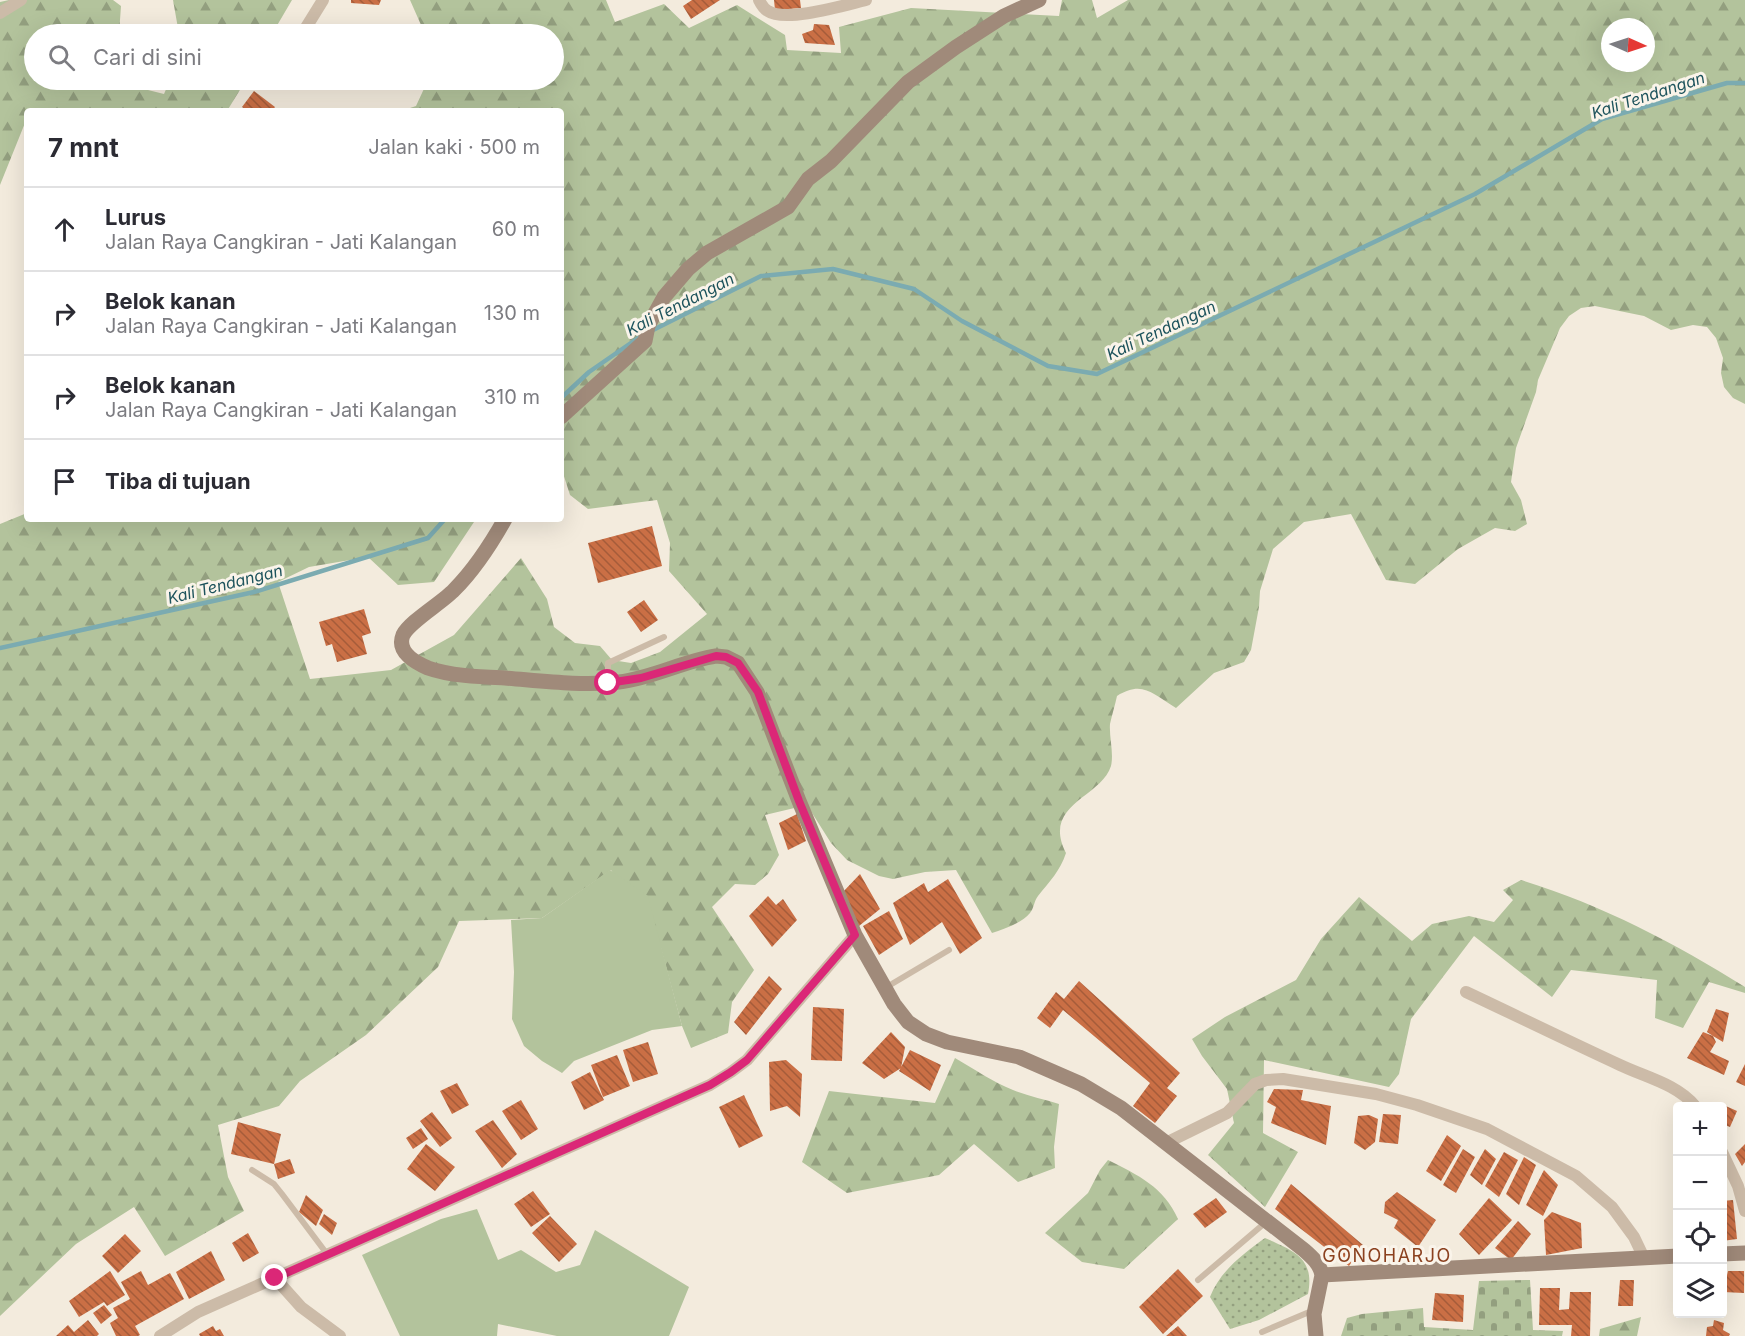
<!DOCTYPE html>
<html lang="id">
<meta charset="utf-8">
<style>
:root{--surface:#fff;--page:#f2f2f3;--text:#2b2b33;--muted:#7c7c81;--line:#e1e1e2}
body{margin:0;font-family:Inter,sans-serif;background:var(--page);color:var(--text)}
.controls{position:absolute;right:18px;bottom:18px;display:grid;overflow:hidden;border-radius:6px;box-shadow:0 6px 24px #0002}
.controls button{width:54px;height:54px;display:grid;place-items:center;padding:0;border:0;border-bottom:2px solid var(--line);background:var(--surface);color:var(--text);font:30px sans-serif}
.compass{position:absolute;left:1601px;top:18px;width:54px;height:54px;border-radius:50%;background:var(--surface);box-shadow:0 6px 24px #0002;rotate:93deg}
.stop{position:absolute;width:18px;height:18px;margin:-14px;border:4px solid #db2777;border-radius:50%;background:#fff}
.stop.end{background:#db2777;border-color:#fff;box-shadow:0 2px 6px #0008}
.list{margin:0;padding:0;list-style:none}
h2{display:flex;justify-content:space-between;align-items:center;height:78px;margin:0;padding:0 24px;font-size:26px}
h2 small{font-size:20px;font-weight:400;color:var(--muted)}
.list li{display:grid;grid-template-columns:39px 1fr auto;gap:18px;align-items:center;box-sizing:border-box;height:84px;padding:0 24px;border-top:2px solid var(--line)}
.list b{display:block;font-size:22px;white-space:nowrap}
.list p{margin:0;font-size:20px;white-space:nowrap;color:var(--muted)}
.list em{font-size:20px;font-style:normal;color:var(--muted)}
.icon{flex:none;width:33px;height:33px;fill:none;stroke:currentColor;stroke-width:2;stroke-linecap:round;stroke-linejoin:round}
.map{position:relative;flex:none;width:1745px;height:1336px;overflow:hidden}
.search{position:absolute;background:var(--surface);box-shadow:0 6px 24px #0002;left:24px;top:24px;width:540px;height:66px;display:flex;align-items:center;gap:15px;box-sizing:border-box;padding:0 21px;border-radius:33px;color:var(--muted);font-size:22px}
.panel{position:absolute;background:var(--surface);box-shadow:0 6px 24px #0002;left:24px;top:108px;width:540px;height:414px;border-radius:6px}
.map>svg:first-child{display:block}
.grass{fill:url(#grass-dots)}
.forest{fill:url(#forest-firs);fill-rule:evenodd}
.cemetery{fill:url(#cemetery-stones)}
.garden{fill:#b3c39c}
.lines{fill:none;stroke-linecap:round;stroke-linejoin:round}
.stream{stroke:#7babb1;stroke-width:4.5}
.building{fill:url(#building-back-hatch)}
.lane{stroke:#ccbba8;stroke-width:6}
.street{stroke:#ccbba8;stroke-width:12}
.secondary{stroke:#a08a7a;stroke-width:15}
.route{stroke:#db2777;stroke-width:8}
.labels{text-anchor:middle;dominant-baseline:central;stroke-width:6;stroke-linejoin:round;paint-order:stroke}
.water-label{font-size:16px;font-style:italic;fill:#1d535c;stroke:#faf4ea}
.quarter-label{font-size:18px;letter-spacing:1.5px;fill:#8b411f;stroke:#faf4ea}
</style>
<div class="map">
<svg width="1745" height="1336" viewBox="0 0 1745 1336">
<defs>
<pattern id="grass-dots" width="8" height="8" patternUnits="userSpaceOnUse" patternTransform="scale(1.5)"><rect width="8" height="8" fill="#b3c39c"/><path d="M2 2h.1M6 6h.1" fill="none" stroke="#939f7f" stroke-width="1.8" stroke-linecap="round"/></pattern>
<pattern id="forest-firs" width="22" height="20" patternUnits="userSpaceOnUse" patternTransform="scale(1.5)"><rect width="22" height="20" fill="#b3c39c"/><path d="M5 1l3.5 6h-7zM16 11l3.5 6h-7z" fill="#939f7f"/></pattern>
<pattern id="cemetery-stones" width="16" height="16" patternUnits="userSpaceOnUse" patternTransform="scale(1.5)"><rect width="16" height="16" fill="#b3c39c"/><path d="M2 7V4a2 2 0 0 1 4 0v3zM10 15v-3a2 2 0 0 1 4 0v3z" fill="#939f7f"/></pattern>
<pattern id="building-back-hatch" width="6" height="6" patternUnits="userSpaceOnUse" patternTransform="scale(1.5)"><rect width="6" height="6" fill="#ca6f45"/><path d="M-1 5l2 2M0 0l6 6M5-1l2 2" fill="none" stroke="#a55c3a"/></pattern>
</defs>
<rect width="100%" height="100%" fill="#f3ebdd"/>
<path class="grass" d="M1265,1238C1294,1251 1315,1258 1308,1294L1259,1320L1230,1329L1210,1297C1220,1271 1243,1254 1265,1238Z"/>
<path class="forest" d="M9,0H113L121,6L119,34H34V80H116V82L164,94L170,80H246L227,111H27V118L0,185V2Z
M173,0H292L272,34H179Z
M410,0H606L615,22L664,4L689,28L737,5L785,35L787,50L841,53L839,27L911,8L1059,16L1062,0H1092L1097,18L1128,0H1745V404L1733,398L1724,387L1721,373L1723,358L1716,338L1707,327L1693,325L1671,330L1644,316L1595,306L1581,308L1569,316L1560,328L1538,380L1536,392L1516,448L1511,482L1521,500L1527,524L1515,531L1495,528L1458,549L1415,584L1386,580L1351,514L1304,522L1273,549L1260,591L1259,607L1251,650L1244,662L1214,673L1176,708C1152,694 1143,680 1117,696C1115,705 1112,715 1110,724C1109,737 1114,753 1111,766C1101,798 1041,804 1066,853C1060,871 1050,881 1038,896C1034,901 1034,908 1030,913C1022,923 1004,929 992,933L956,870L925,872L893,879L879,876L847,860L831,843L807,805L765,815L779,855L768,874L755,885L735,884L712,907L754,970L732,1002L728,1033L691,1048L682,1026L661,948L611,870L542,918L459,921L438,967L366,1035L300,1081L279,1106L218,1125L228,1177L244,1211L165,1256L134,1207L76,1244L0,1316V524L27,513V519H476L434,582L398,585L368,557L309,567L278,582L310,679L391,670L454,635L521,558L547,599L554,627L575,643L600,646L612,660L631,663L660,652L707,614L669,571L670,543L657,500L588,509L570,495L561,467V111H401L416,106L428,80H554V34H425ZM1610,27H1646V63H1610Z
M1521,880C1600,904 1675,943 1745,987V993L1709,982L1683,1028L1655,1018L1657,980L1571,970L1552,997L1474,936L1411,1019L1399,1074L1389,1087L1264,1060L1263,1133L1298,1152L1265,1207L1208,1155L1234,1123L1227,1089L1202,1056L1192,1039L1225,1017L1296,980L1321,939L1359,897L1412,941L1432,924L1469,916L1494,922L1513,900L1503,890Z
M955,1058C974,1069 993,1082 1013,1090C1028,1096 1044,1099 1059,1104L1054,1147L1055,1168L1018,1182L974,1144L939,1175L847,1193L802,1162L829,1091L935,1103Z
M1108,1160C1138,1175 1164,1187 1178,1219L1124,1269L1082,1262L1045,1233L1088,1193L1100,1170Z
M1641,1317L1637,1336H1599L1600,1329Z"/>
<path class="cemetery" d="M1530,1280L1533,1330L1563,1331L1562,1336H1341L1347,1318L1362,1314L1423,1308L1424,1327L1473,1330L1479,1281Z"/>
<path class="garden" d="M610,870L648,896L682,1026L652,1030L574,1061L562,1073L542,1061L524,1046L512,1019L514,972L511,920L542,918Z
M477,1209L498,1260L521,1250L556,1272L580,1265L595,1230L689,1287L669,1336H557L498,1324L497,1336H400L362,1255L441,1219Z"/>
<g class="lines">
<path class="stream" d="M651,331L761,276L833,269L914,289L962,321L1048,366L1097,374L1475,194L1602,119L1727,83H1745
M561,398L589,372L641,336
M0,648L254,592L428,538L445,519"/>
</g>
<path class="building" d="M351,0H381L379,5L351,3Z
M692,0H720L691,19L683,6Z
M774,0H800L801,8L775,10Z
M814,24L829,25L835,45L805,43L802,34L813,30Z
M254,91L275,107L272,111H248L242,107Z
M652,526L662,566L598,583L588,543Z
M644,600L658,620L641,632L627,612Z
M364,609L371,633L362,636L367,654L337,662L332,644L326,646L319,622Z
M797,814L806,841L788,850L779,823Z
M860,874L880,909L859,926L842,893Z
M948,879L982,938L960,954L942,922L910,945L893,903L924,883L928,892Z
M768,896L776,905L783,899L797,920L772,947L749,916Z
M889,911L903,939L879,955L863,926Z
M769,976L782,989L746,1035L734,1022Z
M1079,981L1180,1073L1167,1088L1177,1096L1155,1123L1133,1106L1150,1083L1063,1010L1050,1028L1037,1018L1056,992L1064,999Z
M813,1007L844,1009L842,1061L811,1060Z
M1716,1009L1729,1013L1723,1042L1713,1036L1716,1042L1710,1052L1729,1061L1724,1075L1687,1058L1703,1032L1713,1036L1707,1032Z
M891,1032L905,1047L901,1068L884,1079L862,1063Z
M648,1042L658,1074L633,1082L623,1050Z
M910,1050L941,1065L930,1091L899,1071Z
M617,1055L630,1086L603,1097L591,1065Z
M786,1060L802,1074L800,1117L787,1106L770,1111L769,1062Z
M1745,1064V1086L1736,1082Z
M590,1072L604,1100L584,1110L571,1082Z
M457,1083L469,1105L452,1114L440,1091Z
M1274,1089L1303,1090L1301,1100L1331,1106L1326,1145L1271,1123L1276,1107L1267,1102Z
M744,1095L763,1136L739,1148L719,1107Z
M521,1100L538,1129L521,1140L502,1111Z
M1719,1103L1737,1111L1730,1127L1722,1124V1106H1719Z
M432,1112L452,1138L440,1147L420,1121Z
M1383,1114L1401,1115L1398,1144L1379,1142Z
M1369,1115L1378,1119L1375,1142L1365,1150L1354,1143L1358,1116Z
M493,1120L517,1154L502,1168L475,1131Z
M238,1122L281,1134L274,1164L290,1159L295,1173L278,1179L274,1164L231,1154Z
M421,1128L428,1139L413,1149L406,1138Z
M1447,1135L1461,1146L1441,1181L1426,1171Z
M426,1144L455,1167L435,1191L407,1169Z
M1745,1144V1162L1742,1166L1735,1154Z
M1463,1149L1475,1157L1456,1193L1443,1185Z
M1485,1149L1496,1159L1482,1185L1470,1175Z
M1504,1152L1518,1160L1499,1197L1485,1186Z
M1524,1157L1536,1165L1519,1205L1506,1194Z
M1544,1170L1558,1185L1543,1216L1526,1205Z
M1291,1184L1363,1245L1349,1266L1275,1209Z
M533,1191L550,1214L531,1227L514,1204Z
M1397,1192L1436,1220L1418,1247L1394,1228L1398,1220L1384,1213L1385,1202Z
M306,1195L323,1210L316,1226L299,1212Z
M1216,1198L1227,1212L1205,1228L1193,1214Z
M1489,1198L1512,1220L1479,1255L1459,1234Z
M1733,1200L1737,1239L1722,1241V1201Z
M1552,1212L1581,1223L1582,1248L1546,1255L1544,1220Z
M324,1214L337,1223L332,1235L319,1224Z
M550,1216L577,1244L559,1262L532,1233Z
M1518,1221L1531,1234L1511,1260L1495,1248Z
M248,1233L259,1253L243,1262L232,1243Z
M125,1234L141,1251L118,1273L102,1256Z
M211,1251L225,1280L189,1299L176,1272Z
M1178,1269L1203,1296L1163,1334L1139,1307Z
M110,1271L125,1295L107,1306L104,1302L79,1317L69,1301Z
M141,1271L148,1285L170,1273L184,1299L135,1326L140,1335L138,1336H116L110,1323L118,1318L113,1308L130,1299L121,1282Z
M1728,1271H1744V1293L1723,1292Z
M1620,1280H1634L1633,1306H1618Z
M1540,1288H1560L1559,1310L1569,1309L1570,1292H1591L1590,1336H1571L1572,1325H1539Z
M1435,1293L1464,1295L1463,1322L1432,1320Z
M104,1305L112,1315L101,1324L93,1313Z
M88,1320L99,1334L97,1336H56L68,1325L74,1332Z
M1714,1320L1724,1323L1723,1330L1730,1334L1729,1336H1706L1707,1327L1713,1326Z
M213,1326L216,1331L220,1329L224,1336H200L199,1334Z
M1178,1326L1187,1336H1166Z"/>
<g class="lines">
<path class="lane" d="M608,682V663L664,637
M885,988L949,950
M252,1170L274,1184L282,1194L327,1254
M1198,1280L1266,1222
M1262,1332L1314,1310"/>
<path class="street" d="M759,0C761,4 764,9 768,11C785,23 845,5 866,0
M0,13L21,0
M302,34L323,0
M1466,992C1517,1016 1568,1041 1620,1065C1645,1077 1677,1084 1695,1106
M1166,1143L1227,1113L1255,1084L1266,1080L1283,1079L1376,1094L1417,1105L1487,1129L1576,1176L1612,1207L1634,1237L1644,1258
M1722,1152L1738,1186L1745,1211
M275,1278L301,1307L340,1336
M160,1336L198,1312L710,1085L731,1072L747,1060L855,935"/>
<path class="secondary" d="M561,417L645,341L648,326L664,297L688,269L707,253L788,207L808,179L831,161L908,82L956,47L1004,16L1039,0
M505,519C491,544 475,569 454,590C443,602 409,622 403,635C396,652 416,663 428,668C450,676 482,677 505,678C543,681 581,686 619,682C653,678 683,661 716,656L726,657L738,663L757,692L799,801L855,935L894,1004L908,1022L926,1034L947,1042L1019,1057L1081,1084L1121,1108L1304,1250C1312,1257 1320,1264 1322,1275L1678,1256
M1722,1254L1745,1253
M1316,1336L1314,1314L1322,1275"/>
</g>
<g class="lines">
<path class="route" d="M275,1278L710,1085L731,1072L747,1060L855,935L799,801L758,692L738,663L726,657L716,656L641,678L608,683"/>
</g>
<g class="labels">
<g class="water-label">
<text transform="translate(1648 95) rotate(-18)">Kali Tendangan</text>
<text transform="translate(680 304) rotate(-27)">Kali Tendangan</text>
<text transform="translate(1161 330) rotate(-25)">Kali Tendangan</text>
<text transform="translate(225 584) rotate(-14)">Kali Tendangan</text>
</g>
<g class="quarter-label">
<text x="1387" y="1255">GONOHARJO</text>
</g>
</g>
</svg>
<div class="controls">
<button>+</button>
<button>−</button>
<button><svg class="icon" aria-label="locate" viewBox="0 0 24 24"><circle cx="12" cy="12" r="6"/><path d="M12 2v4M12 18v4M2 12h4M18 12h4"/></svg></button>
<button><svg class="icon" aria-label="layers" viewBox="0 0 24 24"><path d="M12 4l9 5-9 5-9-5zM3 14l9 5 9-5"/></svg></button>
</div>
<svg class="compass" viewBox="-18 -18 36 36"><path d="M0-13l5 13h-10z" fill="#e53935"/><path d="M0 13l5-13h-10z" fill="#7c7c81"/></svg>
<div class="stop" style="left:608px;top:683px"></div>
<div class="stop end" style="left:275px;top:1278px"></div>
<div class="search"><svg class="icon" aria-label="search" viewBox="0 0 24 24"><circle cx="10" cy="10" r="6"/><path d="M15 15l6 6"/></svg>Cari di sini</div>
<section class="panel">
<h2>7 mnt<small>Jalan kaki · 500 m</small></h2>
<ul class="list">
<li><svg class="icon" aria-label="ahead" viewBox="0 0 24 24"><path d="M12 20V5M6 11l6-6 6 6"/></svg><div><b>Lurus</b><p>Jalan Raya Cangkiran - Jati Kalangan</p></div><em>60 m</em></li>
<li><svg class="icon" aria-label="right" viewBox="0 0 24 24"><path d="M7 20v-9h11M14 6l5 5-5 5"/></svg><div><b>Belok kanan</b><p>Jalan Raya Cangkiran - Jati Kalangan</p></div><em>130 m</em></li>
<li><svg class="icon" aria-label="right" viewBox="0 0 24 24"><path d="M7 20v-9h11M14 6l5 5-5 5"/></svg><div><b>Belok kanan</b><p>Jalan Raya Cangkiran - Jati Kalangan</p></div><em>310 m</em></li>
<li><svg class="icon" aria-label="arrive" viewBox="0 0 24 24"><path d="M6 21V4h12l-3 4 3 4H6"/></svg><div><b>Tiba di tujuan</b></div></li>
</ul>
</section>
</div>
